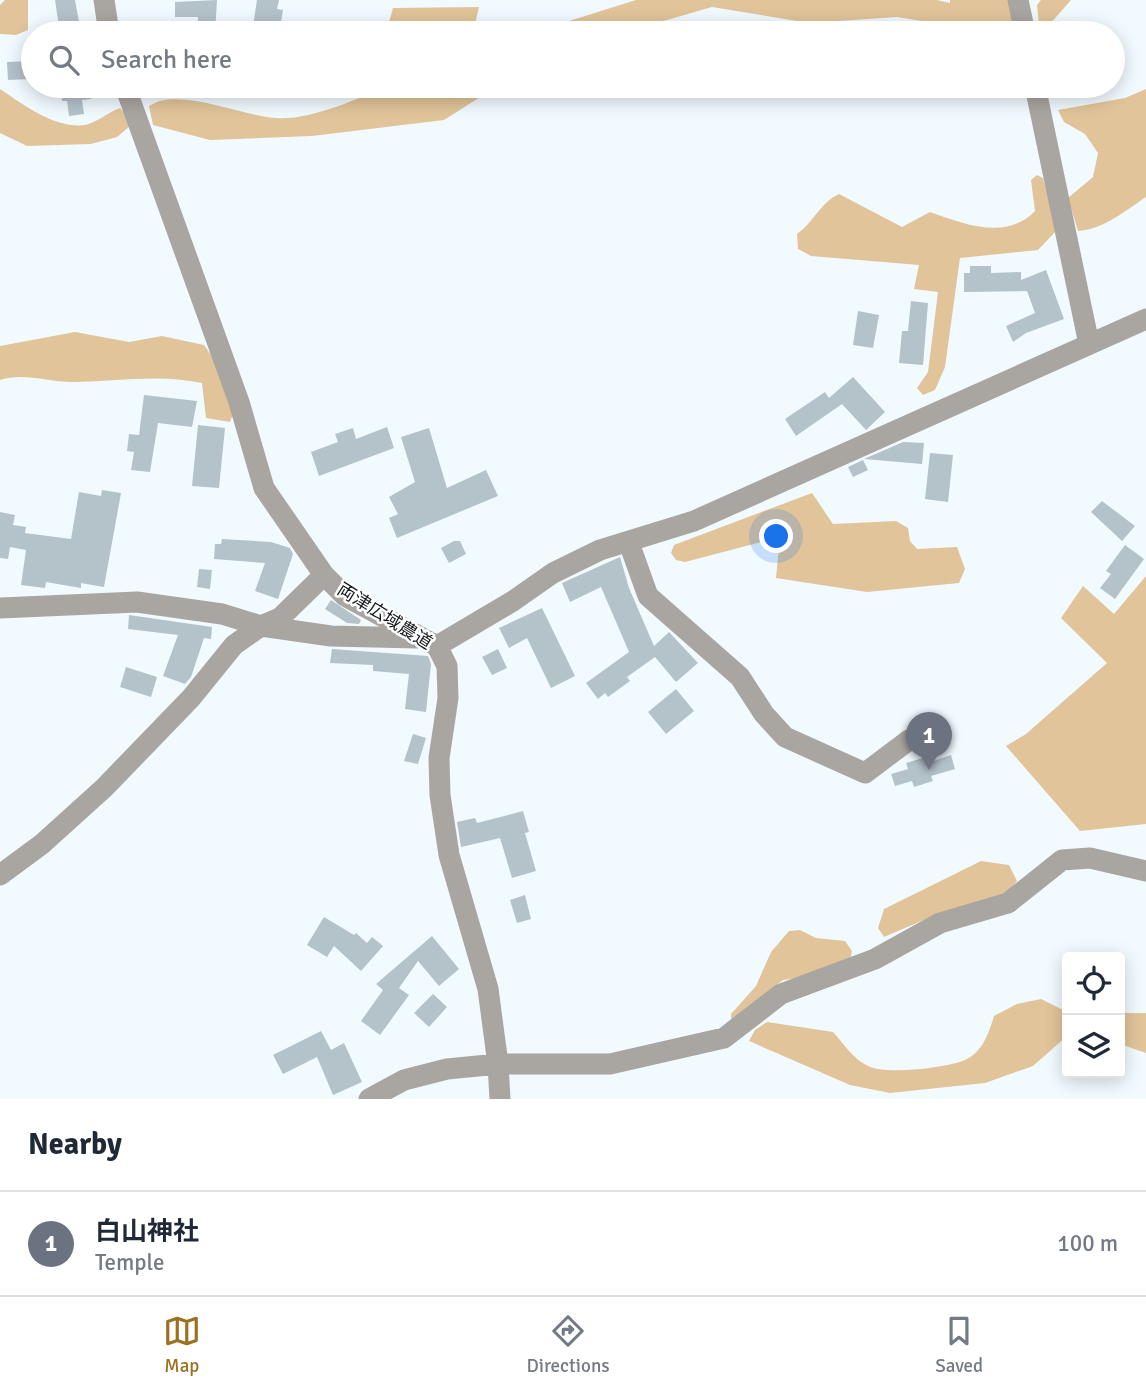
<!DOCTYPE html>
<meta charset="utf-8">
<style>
:root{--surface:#fff;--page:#f2f2f3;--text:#1f2937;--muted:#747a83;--line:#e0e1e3;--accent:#9b701f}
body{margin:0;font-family:Signika,"Noto Sans JP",sans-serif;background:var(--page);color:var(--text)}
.controls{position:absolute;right:21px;bottom:21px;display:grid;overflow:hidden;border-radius:7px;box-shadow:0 4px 18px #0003}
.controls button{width:63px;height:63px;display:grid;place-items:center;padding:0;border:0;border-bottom:2px solid var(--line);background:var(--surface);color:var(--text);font:35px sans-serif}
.you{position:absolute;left:777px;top:537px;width:24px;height:24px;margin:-18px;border:5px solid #fff;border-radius:50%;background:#1a73e8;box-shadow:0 0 0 10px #1a73e833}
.badge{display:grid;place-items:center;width:46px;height:46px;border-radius:50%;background:var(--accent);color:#fff;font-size:23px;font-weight:700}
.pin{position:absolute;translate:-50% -58px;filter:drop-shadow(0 2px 4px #0008)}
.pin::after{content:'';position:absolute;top:37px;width:24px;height:21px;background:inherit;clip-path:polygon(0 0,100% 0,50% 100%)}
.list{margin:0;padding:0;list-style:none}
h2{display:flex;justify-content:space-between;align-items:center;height:91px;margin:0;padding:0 28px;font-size:30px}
h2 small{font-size:23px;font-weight:400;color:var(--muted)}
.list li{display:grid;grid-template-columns:46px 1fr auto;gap:21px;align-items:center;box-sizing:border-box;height:105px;padding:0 28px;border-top:2px solid var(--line)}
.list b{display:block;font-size:26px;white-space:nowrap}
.list p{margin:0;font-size:23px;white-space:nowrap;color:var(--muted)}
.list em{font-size:23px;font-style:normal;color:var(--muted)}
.icon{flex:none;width:38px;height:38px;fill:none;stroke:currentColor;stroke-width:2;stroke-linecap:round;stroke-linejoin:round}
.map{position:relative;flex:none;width:1146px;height:1099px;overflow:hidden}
.search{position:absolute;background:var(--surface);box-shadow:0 4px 18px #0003;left:21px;right:21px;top:21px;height:77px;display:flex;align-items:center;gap:18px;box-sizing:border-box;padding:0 24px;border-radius:38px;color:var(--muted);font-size:26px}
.sheet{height:196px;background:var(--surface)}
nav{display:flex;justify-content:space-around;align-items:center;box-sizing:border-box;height:98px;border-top:2px solid var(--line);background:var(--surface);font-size:19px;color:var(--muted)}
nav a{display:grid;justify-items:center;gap:4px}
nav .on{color:var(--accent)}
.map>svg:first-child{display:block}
.forest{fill:#e1c499}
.building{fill:#b4c2ca}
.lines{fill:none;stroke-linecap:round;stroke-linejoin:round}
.minor{stroke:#a9a5a0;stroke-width:21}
.labels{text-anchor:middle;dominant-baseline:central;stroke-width:5;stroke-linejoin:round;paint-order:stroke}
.street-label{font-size:18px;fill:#171c1e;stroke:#fff}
</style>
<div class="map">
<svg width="1146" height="1099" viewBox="0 0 1146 1099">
<rect width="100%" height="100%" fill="#f1faff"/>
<path class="forest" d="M5,0H28V30L16,35L0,34V5Z
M636,0H937L950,3V0H1013L1012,28L1007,33H995L897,17L809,23L712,7L622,33H531Z
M1041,0H1071L1050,24L1039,25L1037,5Z
M479,7L473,33H386L393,8Z
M388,86H485L477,99L444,120L312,136L210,140L153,125L149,106C178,86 242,116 275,118C309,121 357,99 388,86Z
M0,89C24,105 55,129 85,125C96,123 109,112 120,108L128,117L130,126L117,137L91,144L27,146L0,133Z
M1146,89V197C1126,210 1103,230 1078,231L1068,198L1093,177L1098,153L1085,134L1064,122L1058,110L1125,98Z
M1037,175L1043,178L1058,229L1038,250L960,258L945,367L935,390L923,395L917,388L928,372L938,292L914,289L919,265L811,256L798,249L797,234C813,223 821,202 839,194L902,227L930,212C964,224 1006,241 1035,211L1031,180Z
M75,332L129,342L162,336L204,345L216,362L233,414L230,422L206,418L202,383C160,374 118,381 76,382C50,383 25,372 0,380V346Z
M812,493L833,524L896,521L908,528L910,541L917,549L957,547L965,569L959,583L867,592L776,578L779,548L769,540L685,562L676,560L671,553L674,545Z
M1146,576V824L1080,831L1006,746L1026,734L1107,663L1061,618L1083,586L1114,614Z
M981,861L1009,865L1017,881L1006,894L926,919L884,937L878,928L884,909Z
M800,930L816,938L845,941L852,951L850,960L826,974L783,980L731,1021V1014L756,986L771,952L789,931Z
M1041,999L1067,1012V1036L1033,1066L985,1083L890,1093L850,1085L749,1041L755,1030L767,1022L833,1032C844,1044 853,1059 868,1066C885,1075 947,1068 965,1060C982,1053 989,1033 994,1016L1017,1004Z
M1120,1013H1146V1053L1120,1044Z"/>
<path class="building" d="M55,0H75L81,33H60Z
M217,0L215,33H197L198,17H175V2Z
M257,0H279L277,9L283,10L279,33H252Z
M33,61V79L8,80L7,62Z
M61,86H90L91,99L82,100L84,114L69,116L67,101H62Z
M970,266H991V273L1021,272V280L1046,270L1064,319L1026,333L1013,342L1006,326L1035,313L1027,291L964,292V273H970Z
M911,301L928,303L923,365L899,363L902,331H908Z
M858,311L879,315L873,348L853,345Z
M853,377L885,412L866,430L842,404L796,436L785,419L825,392L829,398Z
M144,395L197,401L192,427L158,423L150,472L131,470L134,452L127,451L129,434L139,435Z
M198,425L225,428L219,488L192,486Z
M387,427L394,448L319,476L311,452L338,442L335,434L353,428L356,439Z
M429,428L447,488L486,470L498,496L397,538L389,518L398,514L389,497L415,482L401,437Z
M903,442L924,443L922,464L864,459Z
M930,453L953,455L948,502L925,499Z
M863,460L868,470L853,477L848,467Z
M102,490L121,493L104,587L81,583V588L46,582L45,588L21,585L26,550L10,547L8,559L0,558V512L15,515L13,525L26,527L25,533L71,539L79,492L101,496Z
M1102,501L1135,526L1122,541L1091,512Z
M222,539L271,542L290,548L293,554L278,599L255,591L265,563L214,559L215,544H221Z
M454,541H460L466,554L449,563L441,548Z
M1125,545L1144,559L1115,599L1100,588L1111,574L1106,571Z
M620,557L629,588L654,646L669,632L698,663L676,682L655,657L627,677L630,681L608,697L605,693L598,699L586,683L629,652L601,587L570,602L562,583Z
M199,569L212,570L210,589L197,587Z
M331,600L361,620L359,624L347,623L325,609Z
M542,608L575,676L551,688L527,638L509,648L499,628Z
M129,615L212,627L211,639L204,638L191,677L185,684L163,676L178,635L128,629Z
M332,649L428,656L431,664L426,712L405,709L409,674L373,671V665L330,663Z
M498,649L507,668L492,675L482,657Z
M126,667L157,677L151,697L120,687Z
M676,689L694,711L666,734L648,712Z
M413,734L426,738L418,764L404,761Z
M951,755L955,769L931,776L933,781L914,787L912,781L895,786L891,774L908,769L906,763L926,757L928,763Z
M523,811L529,832L525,833L536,871L512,878L500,838L461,847L457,822L475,818L477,823Z
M525,895L531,919L517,923L510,900Z
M324,917L354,935L356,933L367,943L372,937L383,946L361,971L334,946L327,957L307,945Z
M432,936L459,969L439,986L418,961L399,988L409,995L380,1035L361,1021L383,990L376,984Z
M433,994L447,1007L429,1027L414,1013Z
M321,1031L331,1050L344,1043L362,1082L333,1095L317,1057L283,1074L273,1055Z"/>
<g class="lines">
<path class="minor" d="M104,0L109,33
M1018,0L1025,33
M125,86L239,402L264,488L324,575L345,596L437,646L447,666L448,698L439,758L440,795L449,855L488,989L498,1064L500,1099
M1035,86L1089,344
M629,543L648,596L740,677L764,714L785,737L865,773L909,740
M0,608L137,602L222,614L261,626L331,636L417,638
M437,646L513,601L553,573L600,550L694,521L1146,319
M0,875L42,844L104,788L191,698L234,645L261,626L280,618L324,575
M369,1099L404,1080L447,1069L498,1064H610L724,1038L781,994L875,959L940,923L1008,903L1062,860L1090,858L1146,871"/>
</g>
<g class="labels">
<g class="street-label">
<text transform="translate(385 616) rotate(32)">両津広域農道</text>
</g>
</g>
</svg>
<div class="controls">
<button><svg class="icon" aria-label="locate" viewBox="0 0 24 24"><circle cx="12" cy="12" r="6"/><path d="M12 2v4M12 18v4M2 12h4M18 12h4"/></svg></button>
<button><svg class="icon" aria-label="layers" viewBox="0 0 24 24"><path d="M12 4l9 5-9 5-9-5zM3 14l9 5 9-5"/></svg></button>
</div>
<div class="you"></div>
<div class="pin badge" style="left:929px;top:770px;background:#6b7280">1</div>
<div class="search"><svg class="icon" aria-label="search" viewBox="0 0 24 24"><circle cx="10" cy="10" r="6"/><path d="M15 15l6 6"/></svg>Search here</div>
</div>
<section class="sheet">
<h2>Nearby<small></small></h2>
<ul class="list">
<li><span class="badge" style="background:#6b7280">1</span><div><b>白山神社</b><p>Temple</p></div><em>100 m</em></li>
</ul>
</section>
<nav>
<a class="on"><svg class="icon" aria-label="map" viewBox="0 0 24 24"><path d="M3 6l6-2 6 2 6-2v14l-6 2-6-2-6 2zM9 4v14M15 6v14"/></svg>Map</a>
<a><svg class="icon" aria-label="directions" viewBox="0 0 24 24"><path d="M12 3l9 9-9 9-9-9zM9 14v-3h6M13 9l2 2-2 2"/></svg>Directions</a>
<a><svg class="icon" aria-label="saved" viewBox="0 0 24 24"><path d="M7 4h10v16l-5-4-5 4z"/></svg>Saved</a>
</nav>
